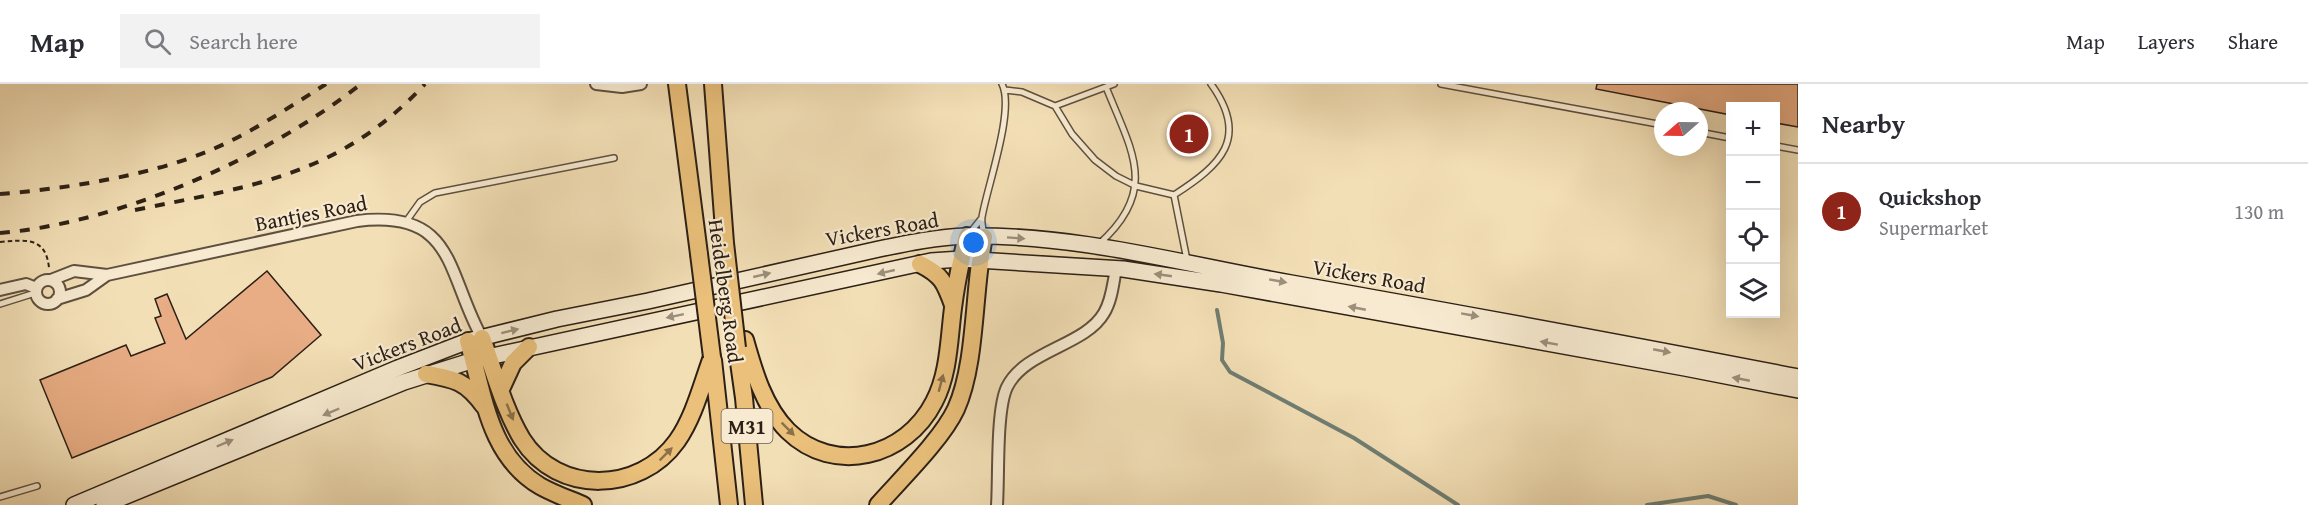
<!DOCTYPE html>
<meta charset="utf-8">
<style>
:root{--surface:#fff;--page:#f2f2f3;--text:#2b2b33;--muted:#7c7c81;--line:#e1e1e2;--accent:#8f2418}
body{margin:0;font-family:"Gentium Book Plus",serif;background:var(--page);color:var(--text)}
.controls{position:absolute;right:18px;top:18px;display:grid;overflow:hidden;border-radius:0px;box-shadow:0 6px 24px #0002}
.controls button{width:54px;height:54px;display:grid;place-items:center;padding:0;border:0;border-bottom:2px solid var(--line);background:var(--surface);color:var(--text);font:30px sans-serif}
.compass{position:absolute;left:1654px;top:18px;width:54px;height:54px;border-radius:50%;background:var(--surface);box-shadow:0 6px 24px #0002;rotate:250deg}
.you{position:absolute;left:974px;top:159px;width:21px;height:21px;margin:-15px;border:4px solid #fff;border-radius:50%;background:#1a73e8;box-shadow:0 0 0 9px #1a73e833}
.badge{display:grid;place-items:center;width:39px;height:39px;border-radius:50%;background:var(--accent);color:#fff;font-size:20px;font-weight:700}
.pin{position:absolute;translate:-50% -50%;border:3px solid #fff;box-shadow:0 2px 6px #0006}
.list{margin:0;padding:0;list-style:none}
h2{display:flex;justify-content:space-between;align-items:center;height:78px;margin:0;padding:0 24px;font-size:26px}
h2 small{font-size:20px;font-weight:400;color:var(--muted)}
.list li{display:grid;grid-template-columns:39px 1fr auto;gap:18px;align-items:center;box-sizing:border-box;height:96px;padding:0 24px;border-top:2px solid var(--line)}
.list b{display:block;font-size:22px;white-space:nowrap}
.list p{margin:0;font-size:20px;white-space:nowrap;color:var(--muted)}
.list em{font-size:20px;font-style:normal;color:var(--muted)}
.icon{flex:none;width:33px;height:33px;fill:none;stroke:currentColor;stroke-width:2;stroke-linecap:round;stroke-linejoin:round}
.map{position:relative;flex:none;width:1798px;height:421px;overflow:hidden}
header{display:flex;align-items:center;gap:36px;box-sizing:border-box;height:84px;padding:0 30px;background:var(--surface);border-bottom:2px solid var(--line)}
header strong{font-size:28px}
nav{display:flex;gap:33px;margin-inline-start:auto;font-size:21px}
.search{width:420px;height:54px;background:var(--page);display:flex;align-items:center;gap:15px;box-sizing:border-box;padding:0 21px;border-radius:0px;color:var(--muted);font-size:22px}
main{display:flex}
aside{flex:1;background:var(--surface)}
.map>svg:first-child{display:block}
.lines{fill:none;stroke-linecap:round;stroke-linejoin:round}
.stream{stroke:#6f7e73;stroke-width:4}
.building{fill:#e8ad84;stroke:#2c2016;stroke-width:1.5}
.service-casing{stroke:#5e503e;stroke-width:8}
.minor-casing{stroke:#5e503e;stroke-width:14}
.secondary-casing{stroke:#2c2016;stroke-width:18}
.primary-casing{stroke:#2c2016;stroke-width:20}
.path{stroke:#2c2016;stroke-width:2;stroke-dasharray:4.5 3;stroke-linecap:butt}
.service{stroke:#f7ead0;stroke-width:5}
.minor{stroke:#f7ead0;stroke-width:10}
.secondary{stroke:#f7ead0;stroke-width:15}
.primary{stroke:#eac07b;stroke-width:16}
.rail{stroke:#2c2016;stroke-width:4;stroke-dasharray:10 10;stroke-linecap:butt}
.primary-bridge-casing{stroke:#2c2016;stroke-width:20;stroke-linecap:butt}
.primary-bridge{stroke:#eac07b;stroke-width:16}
.oneway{fill:#9c8f7c}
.oneway2{fill:#8b7048}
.labels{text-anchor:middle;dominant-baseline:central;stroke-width:4.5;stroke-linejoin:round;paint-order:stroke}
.shield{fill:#f7ead0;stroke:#695d4e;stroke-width:1.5}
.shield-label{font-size:20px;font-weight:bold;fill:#2c2016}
.street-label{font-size:21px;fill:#2c2016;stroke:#f7ead0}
</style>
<header>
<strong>Map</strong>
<div class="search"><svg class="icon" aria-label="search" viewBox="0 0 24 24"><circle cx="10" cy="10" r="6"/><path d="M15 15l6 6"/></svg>Search here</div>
<nav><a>Map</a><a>Layers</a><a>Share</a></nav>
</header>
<main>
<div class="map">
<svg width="1798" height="421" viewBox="0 0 1798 421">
<rect width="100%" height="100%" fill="#f3dfb6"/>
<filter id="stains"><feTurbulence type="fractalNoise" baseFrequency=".00333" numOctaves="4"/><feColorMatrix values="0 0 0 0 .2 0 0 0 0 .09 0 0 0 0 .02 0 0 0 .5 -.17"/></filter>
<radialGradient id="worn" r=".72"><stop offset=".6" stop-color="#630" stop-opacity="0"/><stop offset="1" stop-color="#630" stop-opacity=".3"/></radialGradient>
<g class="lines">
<path class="stream" d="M1217,226L1223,259L1222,276L1230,288L1354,354L1458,421
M1647,421L1708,412L1736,421"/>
</g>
<path class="building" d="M1597,0H1798V43L1776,39V22H1731V31L1596,5Z
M267,187L321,251L272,293L72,374L40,296L126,261L131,272L165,259L155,234L161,232L155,215L167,210L186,255Z"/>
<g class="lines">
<defs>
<path id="service" d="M1441,0L1663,41
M1005,6L1022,8L1055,22L1072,50L1095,76L1116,92L1136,102L1174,111L1187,176
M1055,22L1114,0
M1699,48L1730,54
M1776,62L1798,66
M1174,111C1221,81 1250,54 1211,0
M405,139L420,118L435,109L614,74
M969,150L981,135
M984,151C983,145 981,138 982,133C987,103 1015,26 1002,0
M1099,160C1160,106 1131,66 1106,3
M0,220L35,209
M0,413L37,402"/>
<path id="minor" d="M596,0L622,3L641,0
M36 208a12 12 0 1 1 24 0a12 12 0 1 1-24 0Z
M51,196L74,187L107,191L357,137C456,125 446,189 482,254
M0,206L26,200L36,204
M57,215L86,206L107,191
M997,421C999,392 996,326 1007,303C1025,266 1085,262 1104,229C1112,216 1113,199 1116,185"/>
<path id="secondary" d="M74,421L398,284L468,257L557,235L648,217L879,165C908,159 937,153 967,152C1077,150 1183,180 1291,199C1460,229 1629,260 1798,293
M104,421L404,298L474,276L931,177L961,175L1123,185L1221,200L1685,284L1798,306"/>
<path id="primary" d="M677,0L699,170
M713,0L725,159
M920,180C942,191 945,199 953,221
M482,254C494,287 504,325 522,355C558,412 640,409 677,357C694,333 702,300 712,273
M745,256C754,288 764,323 788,347C834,392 906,373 934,318C949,290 949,255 953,224C956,200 961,176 967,152
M468,257C484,310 488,371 540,402C554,410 569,415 583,421
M737,264L744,314L754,421
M713,276L729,421
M426,290C455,295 466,297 484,322
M501,305L513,279L529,263
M878,421C901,395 942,355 956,325C977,278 973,206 984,153"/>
</defs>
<use href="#service" class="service-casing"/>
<use href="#minor" class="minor-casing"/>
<use href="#secondary" class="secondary-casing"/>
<use href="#primary" class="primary-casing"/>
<path class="path" d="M0,158C25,156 46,152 49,184"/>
<use href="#service" class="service"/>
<use href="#minor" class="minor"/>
<use href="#secondary" class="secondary"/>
<use href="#primary" class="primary"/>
<path class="rail" d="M0,110C64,105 147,92 206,68C248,51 288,24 326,0
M135,126C252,102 339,92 425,0
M0,149C119,139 267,74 361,0"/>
<defs>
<path id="primary-bridge" d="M725,159L737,264
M699,170L712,273"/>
</defs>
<use href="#primary-bridge" class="primary-bridge-casing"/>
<use href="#primary-bridge" class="primary-bridge"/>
</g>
<defs><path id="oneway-solid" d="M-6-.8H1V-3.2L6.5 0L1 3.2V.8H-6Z" transform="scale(1.5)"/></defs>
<g class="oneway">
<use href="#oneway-solid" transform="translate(1016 154) rotate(4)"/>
<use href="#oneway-solid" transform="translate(886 188) rotate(167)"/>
<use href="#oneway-solid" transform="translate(762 191) rotate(-13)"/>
<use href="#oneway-solid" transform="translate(1163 191) rotate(-172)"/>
<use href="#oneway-solid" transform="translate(1278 197) rotate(10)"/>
<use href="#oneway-solid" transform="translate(1357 224) rotate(-169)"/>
<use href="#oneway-solid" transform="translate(1470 231) rotate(10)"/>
<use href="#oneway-solid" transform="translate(675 232) rotate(168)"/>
<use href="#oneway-solid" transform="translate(510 247) rotate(-14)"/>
<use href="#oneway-solid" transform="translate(1549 259) rotate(-170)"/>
<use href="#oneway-solid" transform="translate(1662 267) rotate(11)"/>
<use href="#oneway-solid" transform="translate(1741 295) rotate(-169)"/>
<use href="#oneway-solid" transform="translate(331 328) rotate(157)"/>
<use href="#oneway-solid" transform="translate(225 359) rotate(-23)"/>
</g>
<g class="oneway2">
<use href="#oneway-solid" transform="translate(941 299) rotate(-75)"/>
<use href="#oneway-solid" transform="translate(510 328) rotate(68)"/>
<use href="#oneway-solid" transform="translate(788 345) rotate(45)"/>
<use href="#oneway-solid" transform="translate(666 370) rotate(-45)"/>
</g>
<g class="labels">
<rect class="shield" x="721.5" y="325" width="51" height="34" rx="4.5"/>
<g class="shield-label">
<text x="747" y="342">M31</text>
</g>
<g class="street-label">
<text transform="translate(311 129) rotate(-11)">Bantjes Road</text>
<text transform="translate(882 145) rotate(-10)">Vickers Road</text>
<text transform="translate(1369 192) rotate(10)">Vickers Road</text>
<text transform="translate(726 207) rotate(82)">Heidelberg Road</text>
<text transform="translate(407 260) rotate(-21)">Vickers Road</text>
</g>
</g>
<rect width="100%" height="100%" filter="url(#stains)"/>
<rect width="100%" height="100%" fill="url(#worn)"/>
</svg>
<div class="controls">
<button>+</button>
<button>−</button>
<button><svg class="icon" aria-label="locate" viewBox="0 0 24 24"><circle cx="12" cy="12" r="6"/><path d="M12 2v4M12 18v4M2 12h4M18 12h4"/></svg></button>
<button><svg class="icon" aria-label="layers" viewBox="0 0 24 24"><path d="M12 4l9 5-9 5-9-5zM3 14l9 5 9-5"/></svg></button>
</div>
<svg class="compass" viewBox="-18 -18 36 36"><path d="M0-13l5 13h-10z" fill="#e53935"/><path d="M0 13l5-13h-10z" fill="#7c7c81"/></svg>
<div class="you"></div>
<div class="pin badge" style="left:1189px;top:50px">1</div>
</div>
<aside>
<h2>Nearby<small></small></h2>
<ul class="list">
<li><span class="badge">1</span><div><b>Quickshop</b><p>Supermarket</p></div><em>130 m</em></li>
</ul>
</aside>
</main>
